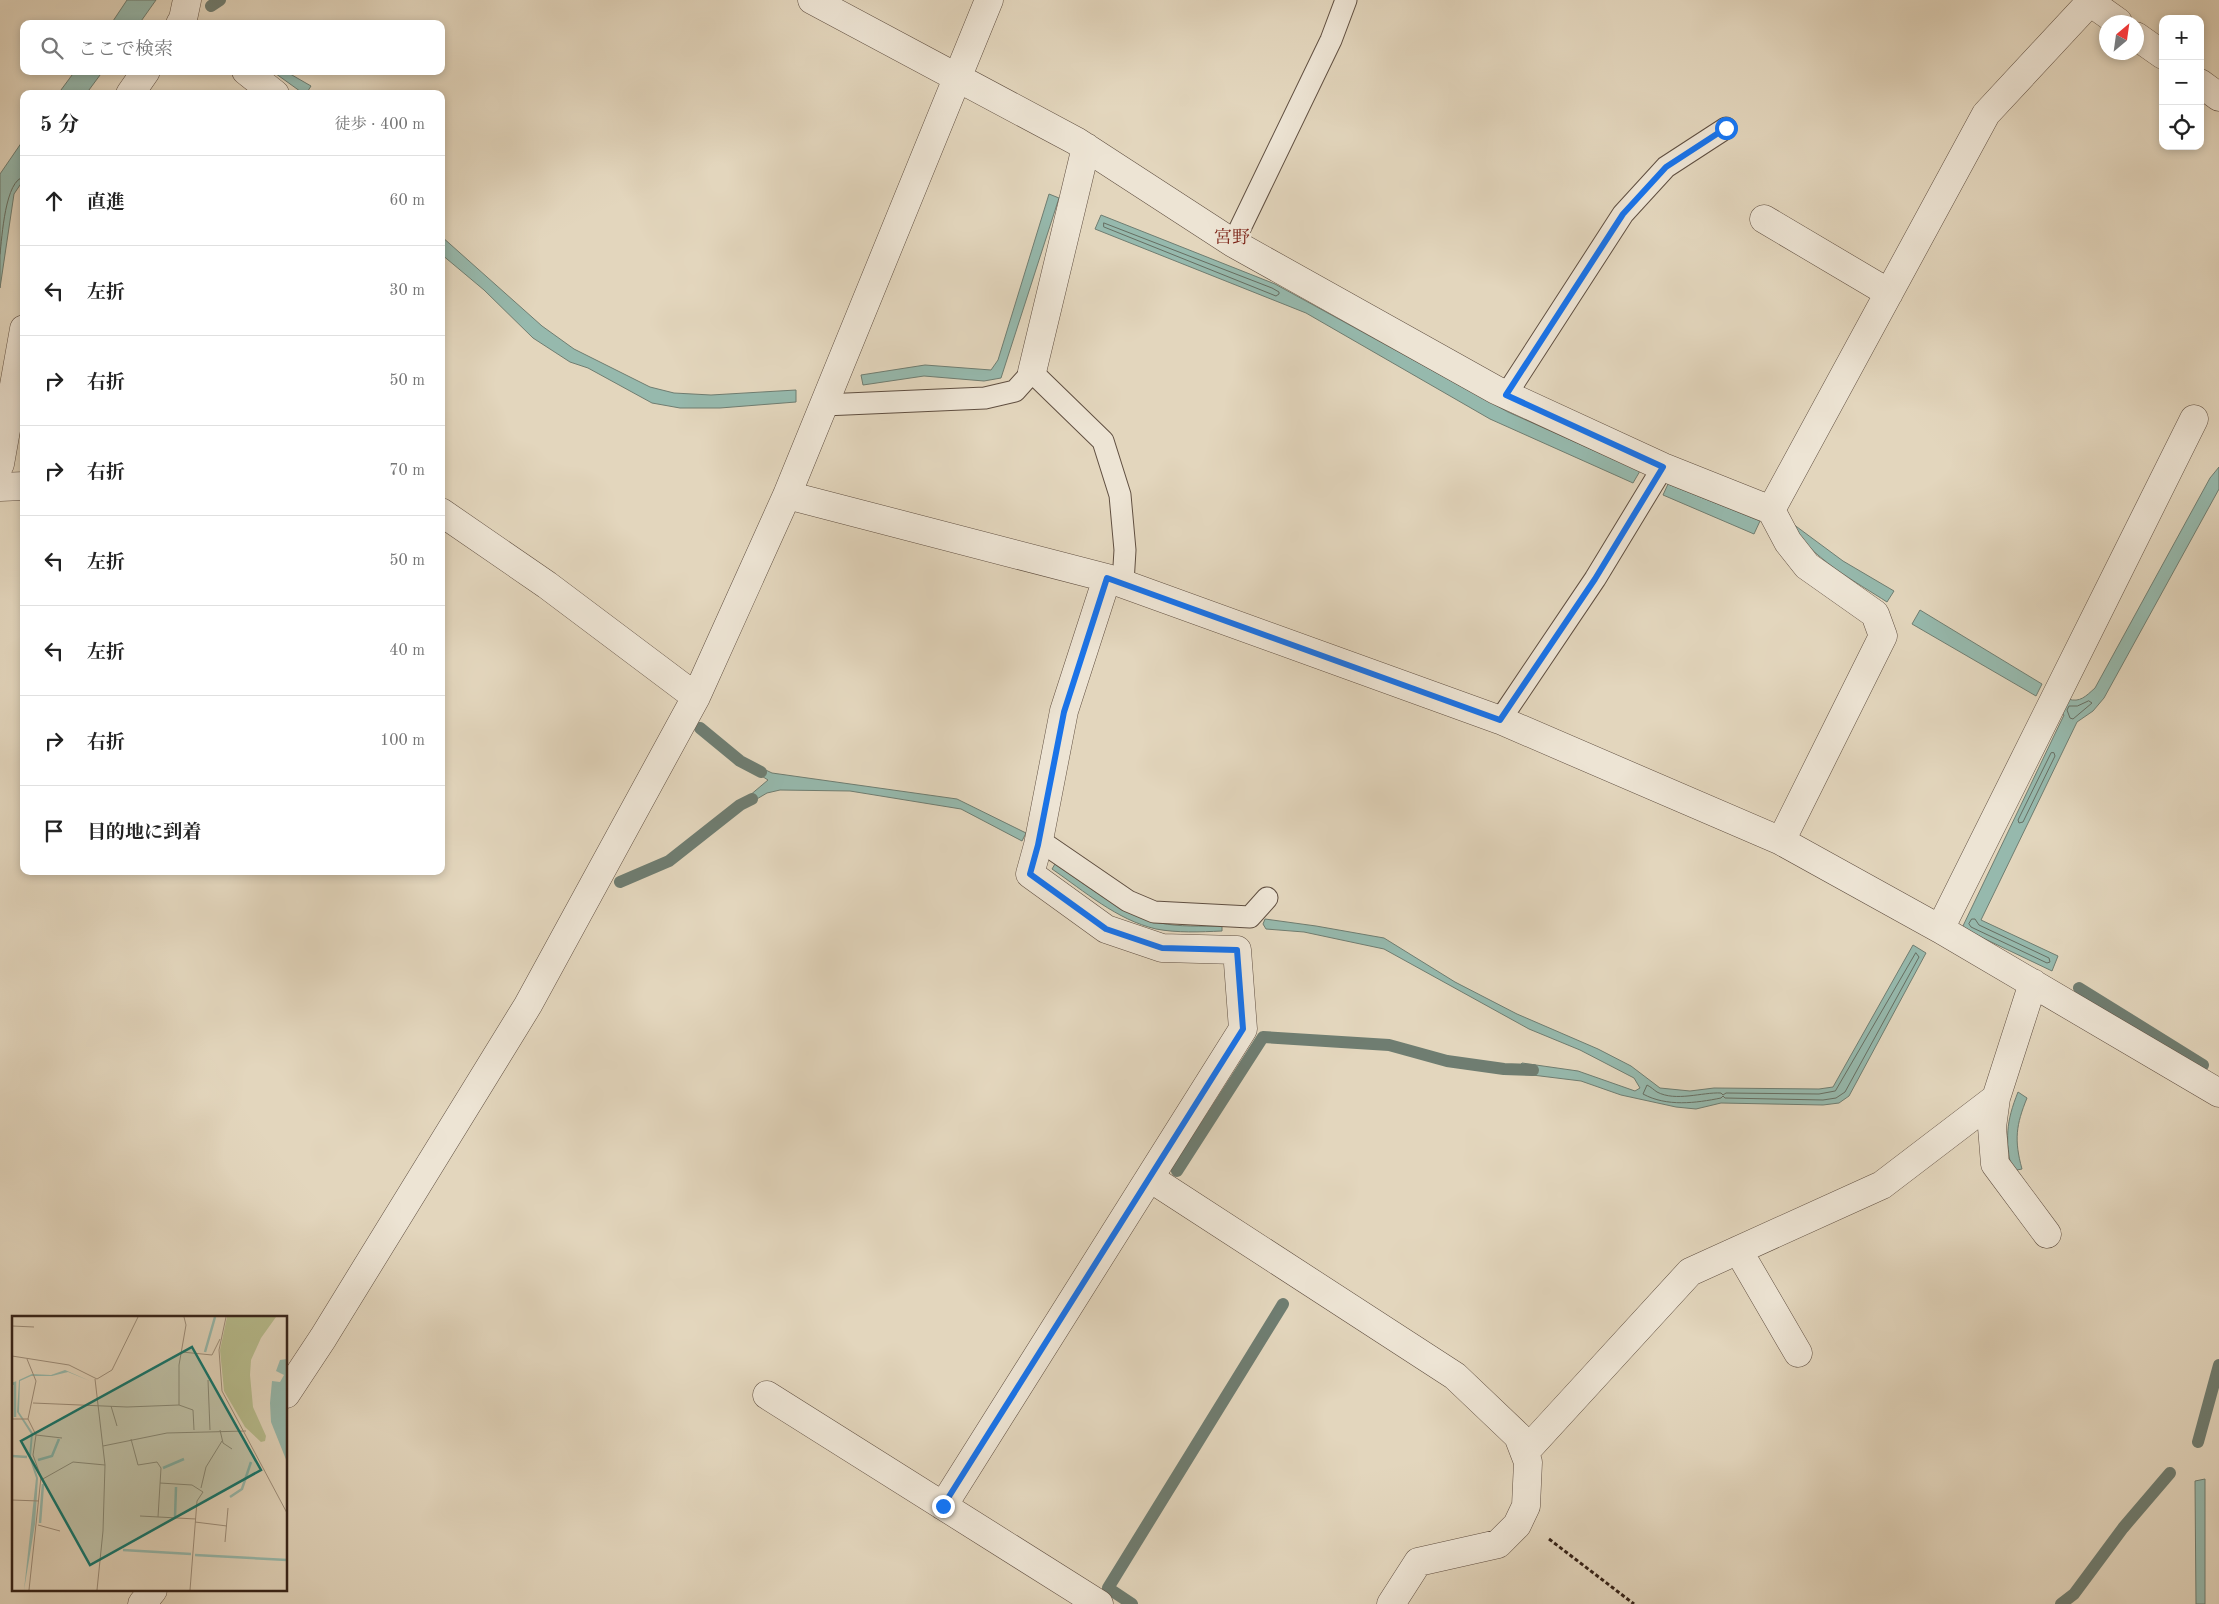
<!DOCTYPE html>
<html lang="ja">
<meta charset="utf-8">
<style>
:root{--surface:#fff;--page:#f6f6f6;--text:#222;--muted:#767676;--line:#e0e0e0}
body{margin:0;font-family:"Old Standard TT","Noto Serif JP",serif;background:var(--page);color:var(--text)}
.controls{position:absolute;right:15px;top:15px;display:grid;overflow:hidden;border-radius:10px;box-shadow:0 2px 8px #0003}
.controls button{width:45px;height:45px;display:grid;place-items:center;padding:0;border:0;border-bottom:1px solid var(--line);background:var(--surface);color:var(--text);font:25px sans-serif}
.compass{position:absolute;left:2099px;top:15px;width:45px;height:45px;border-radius:50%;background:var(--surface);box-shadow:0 2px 8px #0003;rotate:29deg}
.stop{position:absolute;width:15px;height:15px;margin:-11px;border:4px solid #1a73e8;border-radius:50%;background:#fff}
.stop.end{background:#1a73e8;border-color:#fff;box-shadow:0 1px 5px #0008}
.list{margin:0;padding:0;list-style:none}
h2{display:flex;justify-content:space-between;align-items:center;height:65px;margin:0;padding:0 20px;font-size:21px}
h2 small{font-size:16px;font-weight:400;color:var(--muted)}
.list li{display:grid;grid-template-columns:32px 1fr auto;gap:15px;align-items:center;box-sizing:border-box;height:90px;padding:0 20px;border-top:1px solid var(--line)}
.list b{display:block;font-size:19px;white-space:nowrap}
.list em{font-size:16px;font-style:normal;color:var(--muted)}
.icon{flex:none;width:28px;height:28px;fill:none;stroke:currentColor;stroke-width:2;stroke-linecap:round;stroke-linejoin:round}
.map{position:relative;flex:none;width:2219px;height:1604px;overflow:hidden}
.search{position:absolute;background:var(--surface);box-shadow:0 2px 8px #0003;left:20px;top:20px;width:425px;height:55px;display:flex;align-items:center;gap:12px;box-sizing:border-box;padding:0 18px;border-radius:10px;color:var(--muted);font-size:19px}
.panel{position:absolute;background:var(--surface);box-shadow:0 2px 8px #0003;left:20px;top:90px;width:425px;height:785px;border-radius:10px}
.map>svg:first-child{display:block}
.water{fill:#96b9ad;stroke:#6f7d71}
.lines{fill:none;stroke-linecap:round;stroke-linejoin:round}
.shore{stroke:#666e62;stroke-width:1}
.stream{stroke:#6f7d71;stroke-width:12}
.service-casing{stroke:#604f41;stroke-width:23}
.minor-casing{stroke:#604f41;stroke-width:29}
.path{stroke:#352218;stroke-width:3;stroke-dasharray:4 2.5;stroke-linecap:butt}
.service{stroke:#ede4d4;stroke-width:21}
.minor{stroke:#ede4d4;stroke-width:28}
.route{stroke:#1a73e8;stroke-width:6}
.labels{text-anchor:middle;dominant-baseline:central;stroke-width:4.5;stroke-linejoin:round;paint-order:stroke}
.quarter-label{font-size:18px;fill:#7a1f14;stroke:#ede4d4}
.inset-river{fill:none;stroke:#96b9ad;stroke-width:2.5}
.inset-road{fill:none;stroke:#9d8e7b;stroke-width:1}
.view{fill:#0f766e;fill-opacity:0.15;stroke:#0f766e;stroke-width:2.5}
.inset-edge{fill:none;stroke:#352218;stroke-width:2.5}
</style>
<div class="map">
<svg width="2219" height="1604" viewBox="0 0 2219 1604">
<rect width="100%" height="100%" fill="#e3d6bd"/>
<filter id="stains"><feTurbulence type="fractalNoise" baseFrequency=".004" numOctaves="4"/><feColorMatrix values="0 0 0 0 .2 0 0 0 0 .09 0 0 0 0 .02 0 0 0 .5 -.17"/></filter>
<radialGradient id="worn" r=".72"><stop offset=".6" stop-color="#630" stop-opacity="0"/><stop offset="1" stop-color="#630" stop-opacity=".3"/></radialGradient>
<path class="water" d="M127,0H156L139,24H111Z
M75,71H103L86,94H58Z
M272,71H285L311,86L306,94H304Z
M24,139V179L14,194L0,288V174Z
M1049,194L1059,198L1001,378L984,381L924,376L863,385L861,375L925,365L991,370L998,360Z
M1101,215L1275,284L1508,412L1640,471L1633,483L1490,419L1306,313L1095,229Z
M441,236L542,326L574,349L650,387L674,393L711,395L796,390V402L720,408H680L652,403L588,368L570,362L533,338L484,290L441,254Z
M2219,467V489L2104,698L2093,711L2077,722L1981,920L2058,956L2052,971L1962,928L2064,715L2060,712L2068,699C2080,703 2086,696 2095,688L2210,478Z
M1668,484L1760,521L1754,534L1663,495Z
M1793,524L1843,561L1894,591L1887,602C1861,585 1804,554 1793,524Z
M1920,610L2042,684L2036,696L1912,624Z
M751,763L772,773L957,799L1026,833L1022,841L961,809L850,791L780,790L767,793L740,809L736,807L768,780L744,765Z
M1055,864C1084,883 1126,917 1160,923C1179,927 1202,926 1222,926V931C1200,932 1177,933 1156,929C1117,920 1084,891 1052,869Z
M1265,919L1316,926L1384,938L1455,982L1517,1014L1598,1049L1631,1066L1660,1088L1690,1091L1714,1088L1819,1089L1833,1087L1913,945L1926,953L1849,1096L1839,1103L1823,1105L1721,1103L1696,1109L1676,1107L1621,1095L1581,1081L1524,1074L1517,1069L1522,1063L1578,1071L1635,1091L1640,1088L1634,1078L1580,1050L1529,1029L1384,949L1304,932L1266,929L1263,924Z
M2018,1092L2027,1098C2016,1125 2014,1140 2022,1169L2012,1171C2005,1139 2006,1122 2018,1092Z
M2205,1479V1604H2196L2195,1481Z"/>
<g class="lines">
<path class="shore" d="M1104,223L1272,288L1279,292V294L1276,296L1104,227Z
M0,254C2,238 5,179 24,177
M2089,701L2092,703L2073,719L2070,718L2067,710L2069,706H2077Z
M2054,753L2055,756L2023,822L2019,823L2018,820L2051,753Z
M1972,919H1975L1979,925L2049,958L2050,962L2047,963L1971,927L1969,924Z
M1916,953L1919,957L1845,1092L1836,1098L1823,1100L1725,1098L1723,1096L1721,1098C1696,1103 1667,1107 1643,1094L1647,1085C1651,1087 1654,1090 1657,1092C1676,1102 1702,1092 1721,1093L1723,1095L1726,1093L1819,1094L1835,1091Z"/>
<path class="stream" d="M211,6L220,0
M700,728L740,761L761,772
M620,882L669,861L740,805L752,799
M2079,988L2203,1065
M1177,1171L1263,1037L1389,1045L1447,1061L1504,1069L1533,1070
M2198,1442L2219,1365
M1132,1604L1108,1588L1283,1304
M2061,1604L2074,1594L2123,1528L2170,1473"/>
<defs>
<path id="service" d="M1233,243L1331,40L1346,0
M1506,395L1623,214L1666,167L1726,128
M824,405L985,398L1015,391L1032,372L1103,441L1120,495L1125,550L1123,583
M1500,720L1595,579L1663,467
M1039,840L1128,901L1154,912L1250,917L1267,898"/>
<path id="minor" d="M812,0L1076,141L1233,243L1496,390L1663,467L1771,510L1788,542L1807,566L1875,614L1883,636L1781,841
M2090,2L2118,22
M180,24L183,19L187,0
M2136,36L2163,55
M246,71L275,94
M2200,83L2219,97
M130,94L146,71
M1764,219L1889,293
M1032,372L1086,147
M0,464L24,329
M0,487L24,486
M787,495L1107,578L1500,720L1781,841L1940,929L2219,1093
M1771,510L1986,114L2092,0
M441,512L547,585L696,697
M1940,929L2194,419
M2033,983L1996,1098L1992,1127L1995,1164L2047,1234
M1150,1178L1455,1376L1518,1436L1528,1462L1526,1506L1517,1525L1498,1544L1418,1562L1391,1604
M1738,1250L1798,1353
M286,1394L323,1338L528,1005L696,697L787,495L989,0
M767,1395L1099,1604
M1525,1452L1690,1272L1882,1185L1996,1098
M943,1506L1243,1029L1237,950L1162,948L1106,929L1030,874L1038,845L1064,711L1107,578
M142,1604L153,1590"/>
</defs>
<use href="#service" class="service-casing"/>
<use href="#minor" class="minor-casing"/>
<path class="path" d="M1549,1539L1634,1604"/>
<use href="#service" class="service"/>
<use href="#minor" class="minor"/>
</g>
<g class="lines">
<path class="route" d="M943,1506L1243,1029L1237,950L1162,948L1106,929L1030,874L1038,845L1064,712L1107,578L1500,720L1595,579L1663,467L1506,395L1623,214L1666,167L1726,128"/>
</g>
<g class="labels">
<g class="quarter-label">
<text x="1232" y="238">宮野</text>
</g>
</g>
<g transform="translate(12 1316)">
<rect width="275" height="275" fill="#e3d6bd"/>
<path d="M215,1H264L249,22L239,44L238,59L241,91L254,120L253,125L249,126L233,111L212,75L208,34Z" fill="#b7bd8e"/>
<path d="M275,43V146L259,106L258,87L260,65L268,66L272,59L264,55L268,44ZM53,54L78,65L56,56L40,60H19L8,65L7,96L21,117L19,140L26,162L23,208L12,274L24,162L17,141L19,118L5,96L7,64L20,58L39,59Z" fill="#96b9ad"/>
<path class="inset-river" d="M193,36L203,1M0,68L3,67V101M0,140L15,141M26,144L40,140L47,123M151,152L172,143M218,181L230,173L239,146M163,201L164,171M28,207L31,168M111,234L179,238M183,239L275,244"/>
<path class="inset-road" d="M214,1L207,34L210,75L275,197M0,10L22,11M170,36L200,39L208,23M0,40L57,49L85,63L100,54L126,1M15,43L24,65L16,103L24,119L21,139L29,161L17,274M83,63L93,149L91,215L85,274M196,64L198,114M21,87L115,91L167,89L181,94L182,114M167,89V49L174,9L172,1M99,90L105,110M0,103H16M208,114L211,127L220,133M24,119L50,122M119,123L126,149L145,146L149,152L146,201M91,130L155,117L234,115M29,164L61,146L93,149M148,167L180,169L191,176L185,185L178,274M189,172L194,151L210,125M0,184L27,185M128,200L184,203M183,206L215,210M26,209L48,215M213,226L216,192"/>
<path class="view" d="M180,31L249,154L78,249L9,125Z"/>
<rect width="275" height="275" class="inset-edge"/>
</g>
<rect width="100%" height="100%" filter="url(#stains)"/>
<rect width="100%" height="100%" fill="url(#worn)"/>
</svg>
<div class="controls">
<button>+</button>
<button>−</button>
<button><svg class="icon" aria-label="locate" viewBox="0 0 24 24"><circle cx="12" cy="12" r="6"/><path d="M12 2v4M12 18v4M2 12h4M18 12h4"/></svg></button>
</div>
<svg class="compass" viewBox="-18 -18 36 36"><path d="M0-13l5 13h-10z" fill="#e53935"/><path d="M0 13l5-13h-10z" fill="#767676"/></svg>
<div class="stop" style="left:1726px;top:128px"></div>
<div class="stop end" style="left:943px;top:1506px"></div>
<div class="search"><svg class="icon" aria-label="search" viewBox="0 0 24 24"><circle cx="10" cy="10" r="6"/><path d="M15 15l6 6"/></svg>ここで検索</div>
<section class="panel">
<h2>5 分<small>徒歩 · 400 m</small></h2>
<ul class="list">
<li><svg class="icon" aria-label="ahead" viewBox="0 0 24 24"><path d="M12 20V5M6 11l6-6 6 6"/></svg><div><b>直進</b></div><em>60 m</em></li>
<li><svg class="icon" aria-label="left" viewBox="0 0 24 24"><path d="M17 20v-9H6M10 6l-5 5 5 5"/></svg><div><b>左折</b></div><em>30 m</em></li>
<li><svg class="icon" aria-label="right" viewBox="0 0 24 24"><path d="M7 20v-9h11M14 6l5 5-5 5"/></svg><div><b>右折</b></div><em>50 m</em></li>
<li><svg class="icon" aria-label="right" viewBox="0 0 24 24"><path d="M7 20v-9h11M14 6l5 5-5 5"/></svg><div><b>右折</b></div><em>70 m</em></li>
<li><svg class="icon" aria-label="left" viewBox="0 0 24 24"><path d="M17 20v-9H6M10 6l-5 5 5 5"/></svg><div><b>左折</b></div><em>50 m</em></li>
<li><svg class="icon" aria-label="left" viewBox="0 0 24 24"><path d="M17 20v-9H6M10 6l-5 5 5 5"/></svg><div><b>左折</b></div><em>40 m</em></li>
<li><svg class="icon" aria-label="right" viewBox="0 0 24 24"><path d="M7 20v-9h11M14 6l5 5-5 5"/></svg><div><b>右折</b></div><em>100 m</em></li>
<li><svg class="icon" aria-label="arrive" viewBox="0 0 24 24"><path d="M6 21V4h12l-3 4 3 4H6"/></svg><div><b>目的地に到着</b></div></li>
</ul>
</section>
</div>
